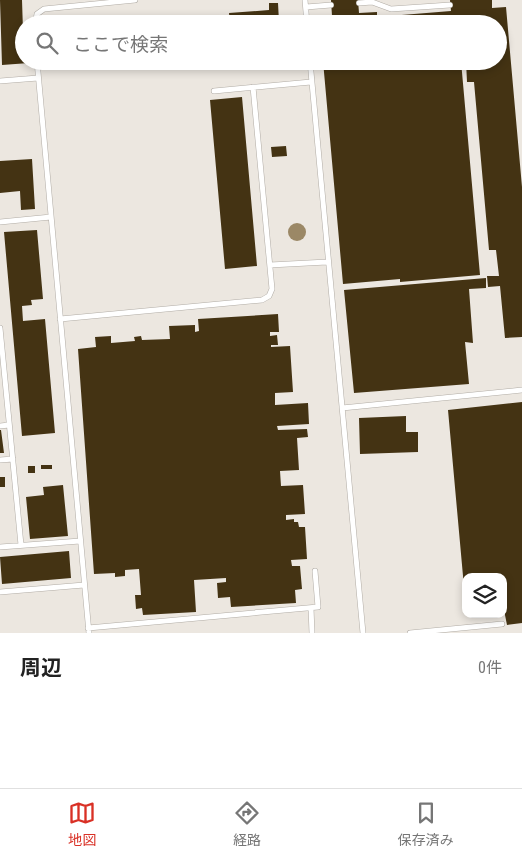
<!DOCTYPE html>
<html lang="ja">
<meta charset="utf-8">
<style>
:root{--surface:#fff;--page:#f2f2f2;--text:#222;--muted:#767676;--line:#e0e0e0;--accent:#d93025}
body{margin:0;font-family:"Roboto Condensed","Noto Sans JP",sans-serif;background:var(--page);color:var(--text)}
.controls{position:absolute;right:15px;bottom:15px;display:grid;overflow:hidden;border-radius:10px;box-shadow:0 2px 8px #0003}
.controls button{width:45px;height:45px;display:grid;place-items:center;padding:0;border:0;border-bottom:1px solid var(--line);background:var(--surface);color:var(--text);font:25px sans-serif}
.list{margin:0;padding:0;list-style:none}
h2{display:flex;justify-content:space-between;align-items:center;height:65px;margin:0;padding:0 20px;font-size:21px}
h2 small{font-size:16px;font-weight:400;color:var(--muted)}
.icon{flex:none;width:28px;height:28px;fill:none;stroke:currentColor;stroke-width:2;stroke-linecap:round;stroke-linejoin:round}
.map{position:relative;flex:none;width:522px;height:633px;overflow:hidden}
.search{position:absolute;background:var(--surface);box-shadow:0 2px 8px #0003;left:15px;right:15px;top:15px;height:55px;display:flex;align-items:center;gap:12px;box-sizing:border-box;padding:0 18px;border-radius:28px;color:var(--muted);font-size:19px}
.sheet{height:155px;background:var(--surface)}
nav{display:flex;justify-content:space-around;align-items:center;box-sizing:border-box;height:70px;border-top:1px solid var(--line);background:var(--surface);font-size:14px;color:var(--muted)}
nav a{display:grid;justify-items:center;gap:2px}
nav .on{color:var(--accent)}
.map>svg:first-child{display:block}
.water{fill:#9b8866}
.building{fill:#443313}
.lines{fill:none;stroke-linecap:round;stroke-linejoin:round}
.lane-casing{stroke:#b1aca5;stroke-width:6}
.lane{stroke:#fff;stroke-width:5}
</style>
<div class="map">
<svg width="522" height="633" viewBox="0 0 522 633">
<rect width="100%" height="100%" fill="#ece7e0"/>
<path class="water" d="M288 232a9 9 0 1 1 18 0a9 9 0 1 1-18 0Z"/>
<path class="building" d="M0,0H22L24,61H29V63L2,65Z
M331,0H358L359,13L377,12V17L451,11L450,0H492V8L506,7L522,187V337L505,338L500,286L488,287L487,276H499L496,250H489L474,82H467L466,61H498V24H320L319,17L332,16Z
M269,3H278L279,22L290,21V24H230L229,13L269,10Z
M323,61H461L480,275L400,282V279L343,284Z
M242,97L257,266L225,269L210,100Z
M286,146L287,156L272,157L271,147Z
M32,159L35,209L21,210L20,191L0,193V161Z
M37,230L43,299L31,300L32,305L22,306L23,321L45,319L55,433L22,436L4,232Z
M486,278V288L469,289L473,343L465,342L469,384L354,393L344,290Z
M278,314L279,332H270V336L277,335L278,345H271V347L290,346L293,392L275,393V405L308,403L309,424L277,426L278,430L307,429L308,437L297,438L299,470L280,471L281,486L303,485L305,514L286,515V520L294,519V522H298L299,527H305L307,559L291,560L292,566H300L302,589L295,590L296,603L231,607L230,597L218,598L217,583L226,582V578L194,580L196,612L143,615L142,608L136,609L135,595H141L139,569L125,570V576L115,577V573L94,574L78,349L96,347L95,337L111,336V343L135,341L134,337L141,336L142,340L170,339L169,326L195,325V332L199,331L198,319Z
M522,402V623L507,625L503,605V577H466V587H464L448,410Z
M406,416V432H418V452L360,454L359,418Z
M0,430H1L4,453H0Z
M41,465H52V469H41Z
M28,466H35V473H28Z
M0,477H5V487H0Z
M63,485L68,536L30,539L26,497L44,495L43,487Z
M69,551L71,578L2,584L0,557Z"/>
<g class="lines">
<defs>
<path id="lane" d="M305,0L307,24
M359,3L372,2L391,9L450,5
M306,7L331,5
M35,24L37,14L44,9L135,0
M37,61L89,633
M310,61L363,633
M0,81L38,78
M214,91L311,82
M0,222L51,217
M270,265L327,262
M60,319L262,300L269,296L272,289L253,87
M0,328L21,545
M342,408L522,390
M0,426L9,425
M0,460L13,459
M0,547L80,541
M0,592L84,585
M311,608L312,633
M88,628L318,607L315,571
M410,633L502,624"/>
</defs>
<use href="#lane" class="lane-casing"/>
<use href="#lane" class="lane"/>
</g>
</svg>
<div class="controls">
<button><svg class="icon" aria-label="layers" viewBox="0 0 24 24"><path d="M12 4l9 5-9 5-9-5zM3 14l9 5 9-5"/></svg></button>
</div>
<div class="search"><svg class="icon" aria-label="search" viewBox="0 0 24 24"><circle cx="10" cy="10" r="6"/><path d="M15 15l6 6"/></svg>ここで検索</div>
</div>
<section class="sheet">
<h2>周辺<small>0件</small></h2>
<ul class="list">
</ul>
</section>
<nav>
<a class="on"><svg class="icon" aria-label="map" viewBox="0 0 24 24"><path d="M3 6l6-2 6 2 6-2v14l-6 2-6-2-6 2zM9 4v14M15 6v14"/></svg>地図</a>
<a><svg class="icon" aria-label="directions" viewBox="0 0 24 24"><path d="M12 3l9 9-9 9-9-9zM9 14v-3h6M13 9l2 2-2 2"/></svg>経路</a>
<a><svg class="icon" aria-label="saved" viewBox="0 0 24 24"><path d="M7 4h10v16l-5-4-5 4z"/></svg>保存済み</a>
</nav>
